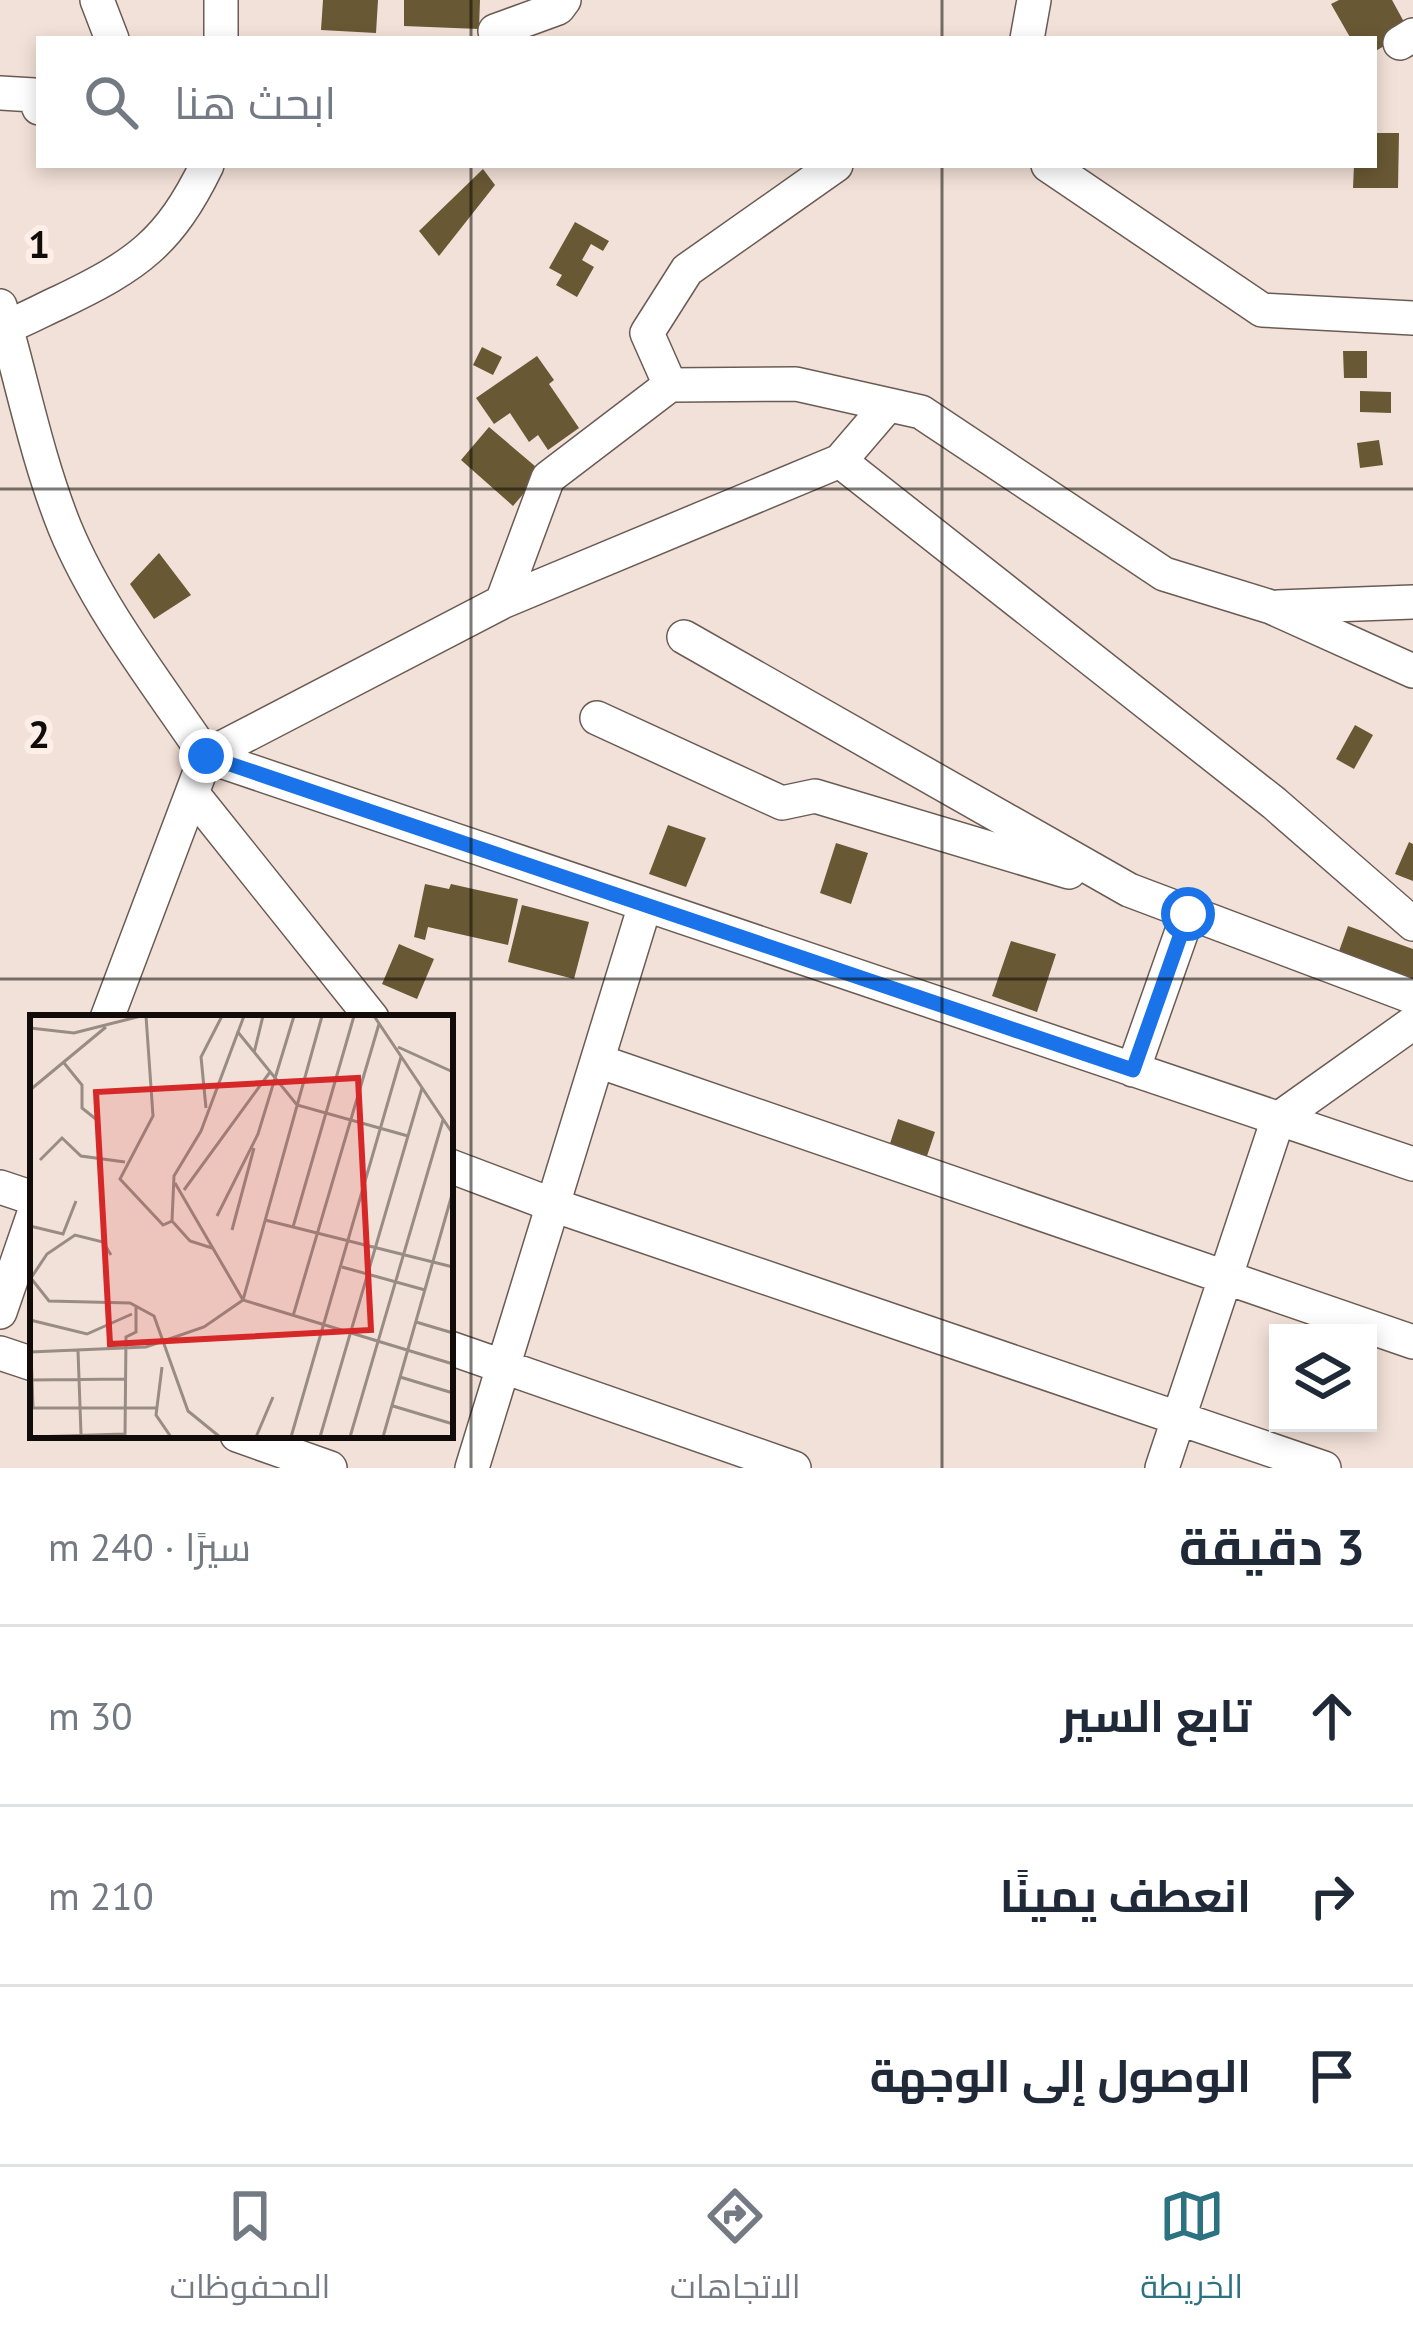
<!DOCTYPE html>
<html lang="ar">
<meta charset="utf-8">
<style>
:root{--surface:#fff;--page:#f6f6f7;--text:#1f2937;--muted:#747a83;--line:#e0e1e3;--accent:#2c7280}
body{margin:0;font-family:"PT Sans",Cairo,sans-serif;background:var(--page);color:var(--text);direction:rtl}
.controls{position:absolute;right:36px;bottom:36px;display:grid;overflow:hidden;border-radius:0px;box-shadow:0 6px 18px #0003}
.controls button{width:108px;height:108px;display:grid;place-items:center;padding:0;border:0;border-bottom:3px solid var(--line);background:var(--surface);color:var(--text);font:60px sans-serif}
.stop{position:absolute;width:36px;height:36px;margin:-27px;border:9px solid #1a73e8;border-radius:50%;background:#fff}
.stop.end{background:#1a73e8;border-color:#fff;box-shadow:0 3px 12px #0008}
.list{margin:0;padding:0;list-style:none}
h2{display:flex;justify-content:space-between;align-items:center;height:156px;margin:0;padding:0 48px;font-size:51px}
h2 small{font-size:39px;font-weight:400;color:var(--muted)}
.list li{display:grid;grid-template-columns:78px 1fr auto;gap:36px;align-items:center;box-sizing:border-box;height:180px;padding:0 48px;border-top:3px solid var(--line)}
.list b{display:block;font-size:45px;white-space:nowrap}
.list em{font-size:39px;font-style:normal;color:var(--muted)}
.icon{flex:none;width:66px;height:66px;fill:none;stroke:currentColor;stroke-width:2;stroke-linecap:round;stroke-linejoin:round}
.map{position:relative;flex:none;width:1413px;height:1468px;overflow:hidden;direction:ltr}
.search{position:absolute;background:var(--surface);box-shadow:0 6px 18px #0003;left:36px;right:36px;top:36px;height:132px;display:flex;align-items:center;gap:30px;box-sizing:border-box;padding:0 42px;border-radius:0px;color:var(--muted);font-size:45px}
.sheet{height:696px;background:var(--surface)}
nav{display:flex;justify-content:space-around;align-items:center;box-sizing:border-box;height:168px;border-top:3px solid var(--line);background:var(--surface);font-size:33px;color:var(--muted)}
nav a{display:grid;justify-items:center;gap:6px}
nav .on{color:var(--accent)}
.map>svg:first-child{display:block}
.building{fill:#695834}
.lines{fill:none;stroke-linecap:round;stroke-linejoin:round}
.minor-casing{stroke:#6a5c54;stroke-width:36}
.minor{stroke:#fff;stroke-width:33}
.route{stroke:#1a73e8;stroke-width:15}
.grid{fill:none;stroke:#110c09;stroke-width:3;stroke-opacity:0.55}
.inset-road{fill:none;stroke:#988c85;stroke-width:3}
.view{fill:#d62828;fill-opacity:0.15;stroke:#d62828;stroke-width:6}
.inset-edge{fill:none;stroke:#110c09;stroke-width:6}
.grid-label{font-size:39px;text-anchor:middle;font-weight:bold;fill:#110c09;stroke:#fdefe8;stroke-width:12;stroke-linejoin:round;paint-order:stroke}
</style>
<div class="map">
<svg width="1413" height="1468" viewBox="0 0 1413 1468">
<rect width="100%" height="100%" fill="#f2e1d8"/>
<path class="building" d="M323,0H378L376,33L321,30Z
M404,0H480L479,29L404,26Z
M1339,0H1392L1409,31L1374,52V39H1351L1331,4Z
M1374,133H1399L1398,188H1353L1354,165H1374Z
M483,169L495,185L439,256L419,231Z
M575,222L609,241L603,251L591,244L582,260L594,267L577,297L556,285L562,275L549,268Z
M482,347L502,357L493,375L473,365Z
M1343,351H1367V378H1344Z
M537,356L554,380L549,384L579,428L548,450L538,435L529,442L510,413L494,424L476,398Z
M1360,391L1391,392V413L1360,412Z
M489,427L542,472L513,506L461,460Z
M1379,440L1383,465L1360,468L1357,443Z
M159,553L191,595L154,619L130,584Z
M1355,725L1373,735L1354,769L1336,759Z
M668,825L706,838L686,887L649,874Z
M1409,842L1413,844V881L1395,874Z
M836,843L868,853L851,904L820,893Z
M425,884L449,889L451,884L518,899L508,945L428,927L425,940L414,937Z
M522,905L589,922L574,979L508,962Z
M1348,926L1413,949V980L1338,954Z
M1011,941L1056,954L1037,1012L992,996Z
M399,944L434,959L417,999L382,984Z
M898,1119L935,1132L919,1180L882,1168Z"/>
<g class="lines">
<defs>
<path id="minor" d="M97,0L112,39
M495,31L558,8L564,0
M221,39V0
M1027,39L1034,0
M1400,43L1413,35
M0,93L34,95L39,108
M836,165L687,270L647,333L670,385L796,384L921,412L1164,574L1271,607L1413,671
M1048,165L1262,310L1413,318
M0,306C22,380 36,456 65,528C99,610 157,683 206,756L1413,1164
M0,329C21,322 40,311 60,302C137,265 169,243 207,165
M840,461L1274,803L1413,924
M502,602L548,478L670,385
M1278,607L1413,602
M684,637L1129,890L1413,997
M597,718L782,803L815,796L1069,872
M192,793L372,1018
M107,1018L206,756L502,602L840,461L888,405
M598,1061L1413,1342
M1133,1070L1188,914
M450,1166L553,1205L1324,1468
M0,1187L33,1198
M0,1312L33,1216
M450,1348L794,1468
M0,1353L33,1364
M237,1435L330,1468
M472,1468L645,905
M1162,1468L1278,1119L1413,1023"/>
</defs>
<use href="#minor" class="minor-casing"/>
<use href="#minor" class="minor"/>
</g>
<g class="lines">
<path class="route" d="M206,756L1133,1070L1188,914"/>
</g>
<path class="grid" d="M471,0V39M942,0V39M471,165V1468M942,165V1468M0,489H1413M0,979H1413"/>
<g transform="translate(30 1015)">
<rect width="423" height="423" fill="#f2e1d8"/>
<path class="inset-road" d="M116,1L123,101L90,164L133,210L142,206L144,161L171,116L214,1M344,1L423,119M0,13L44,18L111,1M207,16L267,90L378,121M368,32L423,57M224,38L233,1M34,48L52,70V93L67,105M0,75L76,12M176,93L171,42L192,1M10,145L32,123L51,141L95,147M145,168L213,285L423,349M154,175L240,57M187,201L228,119L264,1M235,205L423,252M142,206L160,226L182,233M0,211L33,219L46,186M263,212L324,1M202,215L224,133M312,252L395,275M0,262L19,286L100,288L124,301L158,396L190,422M1,263L17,239L45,220L73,227L81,240M263,301L349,9M0,305L57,319L102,299M386,307L423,318M48,336L51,419M0,337L116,332L174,312L213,285L292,1M1,337L3,393M132,352L126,400L141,422M370,362L423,378M0,365L97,364M363,391L423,409M0,393H126M2,422L94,419M95,422L96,322L106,317V290M226,422L243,382M261,422L371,42M290,422L392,73M320,422L413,105M353,422L423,176"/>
<path class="view" d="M328,63L341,315L80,329L66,77Z"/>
<rect width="423" height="423" class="inset-edge"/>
</g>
<g class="grid-label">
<text x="39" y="258">1</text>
<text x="39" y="748">2</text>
</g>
</svg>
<div class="controls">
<button><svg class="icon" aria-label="layers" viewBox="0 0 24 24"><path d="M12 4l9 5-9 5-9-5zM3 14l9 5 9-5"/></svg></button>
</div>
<div class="stop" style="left:1188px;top:914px"></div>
<div class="stop end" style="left:206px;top:756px"></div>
<div class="search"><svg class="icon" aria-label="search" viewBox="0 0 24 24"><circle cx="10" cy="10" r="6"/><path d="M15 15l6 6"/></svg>ابحث هنا</div>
</div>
<section class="sheet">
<h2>3 دقيقة<small>سيرًا · 240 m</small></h2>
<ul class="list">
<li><svg class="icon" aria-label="ahead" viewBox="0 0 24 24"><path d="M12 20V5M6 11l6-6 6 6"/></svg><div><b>تابع السير</b></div><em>30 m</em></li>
<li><svg class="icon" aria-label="right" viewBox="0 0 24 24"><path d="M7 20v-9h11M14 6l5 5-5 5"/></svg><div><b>انعطف يمينًا</b></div><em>210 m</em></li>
<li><svg class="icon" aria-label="arrive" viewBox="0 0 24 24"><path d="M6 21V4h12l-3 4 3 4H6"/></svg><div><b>الوصول إلى الوجهة</b></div></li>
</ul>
</section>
<nav>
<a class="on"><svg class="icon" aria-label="map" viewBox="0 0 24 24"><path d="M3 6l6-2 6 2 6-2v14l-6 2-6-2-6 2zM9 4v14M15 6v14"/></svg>الخريطة</a>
<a><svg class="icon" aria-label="directions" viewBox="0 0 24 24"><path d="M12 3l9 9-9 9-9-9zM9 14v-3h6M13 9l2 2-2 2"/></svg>الاتجاهات</a>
<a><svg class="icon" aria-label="saved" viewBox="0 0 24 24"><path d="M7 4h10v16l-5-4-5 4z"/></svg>المحفوظات</a>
</nav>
